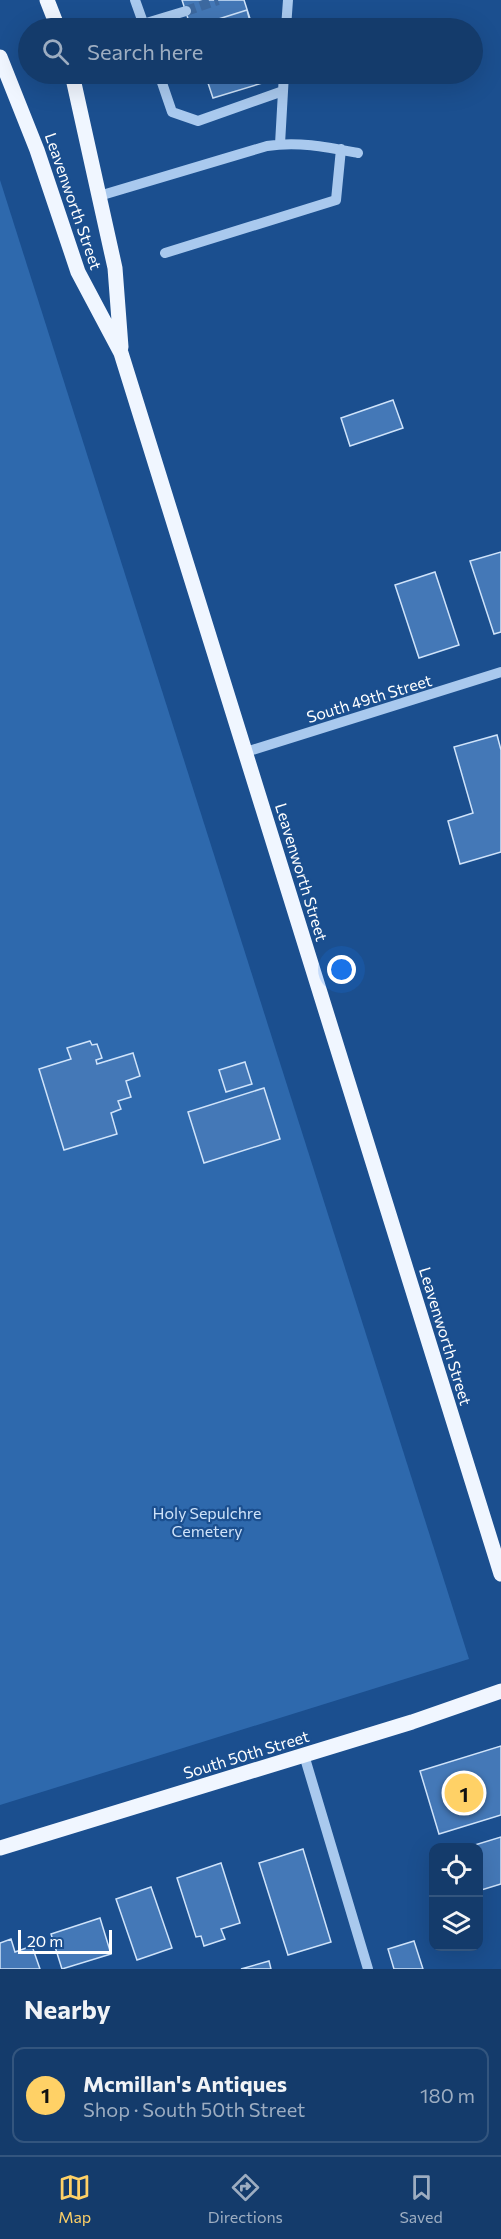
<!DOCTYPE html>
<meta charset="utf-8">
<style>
:root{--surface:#143b6b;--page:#214673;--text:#f1f3f6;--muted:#9dadc1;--line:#33557e;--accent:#ffd166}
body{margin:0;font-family:Commissioner,sans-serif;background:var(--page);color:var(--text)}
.controls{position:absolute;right:18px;bottom:18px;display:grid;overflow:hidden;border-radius:12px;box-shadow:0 6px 24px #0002}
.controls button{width:54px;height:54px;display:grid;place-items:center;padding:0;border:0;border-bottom:2px solid var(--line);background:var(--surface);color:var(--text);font:30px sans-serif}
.scale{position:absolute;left:18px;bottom:15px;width:94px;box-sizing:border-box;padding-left:6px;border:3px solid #fff;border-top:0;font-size:16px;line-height:21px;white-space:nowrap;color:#fff;-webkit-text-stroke:4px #1b4f8f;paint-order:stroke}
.you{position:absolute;left:342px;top:970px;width:21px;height:21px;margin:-15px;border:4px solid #fff;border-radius:50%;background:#1a73e8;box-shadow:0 0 0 9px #1a73e833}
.badge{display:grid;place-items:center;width:39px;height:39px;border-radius:50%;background:var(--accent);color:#111;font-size:20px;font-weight:700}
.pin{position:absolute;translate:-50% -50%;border:3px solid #fff;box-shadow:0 2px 6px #0006}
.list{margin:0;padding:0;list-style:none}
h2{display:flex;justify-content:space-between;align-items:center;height:78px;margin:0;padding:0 24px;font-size:26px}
h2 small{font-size:20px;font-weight:400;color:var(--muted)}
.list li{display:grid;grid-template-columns:39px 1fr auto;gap:18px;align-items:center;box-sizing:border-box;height:96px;margin:0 12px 12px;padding:0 12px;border:2px solid var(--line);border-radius:12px}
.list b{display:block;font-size:22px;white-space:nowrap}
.list p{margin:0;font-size:20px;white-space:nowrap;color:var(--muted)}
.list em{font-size:20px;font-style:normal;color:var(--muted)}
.icon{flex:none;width:33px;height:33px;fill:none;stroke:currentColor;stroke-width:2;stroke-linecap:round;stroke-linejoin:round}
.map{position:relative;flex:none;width:501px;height:1969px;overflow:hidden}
.search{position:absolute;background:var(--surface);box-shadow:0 6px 24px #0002;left:18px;right:18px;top:18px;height:66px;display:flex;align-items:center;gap:15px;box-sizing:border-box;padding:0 21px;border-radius:33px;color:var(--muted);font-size:22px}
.sheet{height:186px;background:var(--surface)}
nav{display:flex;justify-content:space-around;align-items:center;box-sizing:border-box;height:84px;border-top:2px solid var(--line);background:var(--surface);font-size:16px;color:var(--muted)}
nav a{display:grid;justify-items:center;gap:3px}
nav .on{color:var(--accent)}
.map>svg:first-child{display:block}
.green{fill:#2e69ad}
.building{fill:#4478b7;stroke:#cfe3fa;stroke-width:1.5}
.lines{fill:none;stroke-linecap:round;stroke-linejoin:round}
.minor-tunnel{stroke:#3d69a0;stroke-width:10;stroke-dasharray:10 5;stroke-linecap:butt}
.minor{stroke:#a9c9ee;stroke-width:10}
.major{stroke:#f0f6ff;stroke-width:15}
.labels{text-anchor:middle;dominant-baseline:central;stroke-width:4.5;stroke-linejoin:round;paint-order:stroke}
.street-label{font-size:16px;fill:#fff;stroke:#1b4f8f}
.park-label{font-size:16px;fill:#cfe3fa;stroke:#1b4f8f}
</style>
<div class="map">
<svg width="501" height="1969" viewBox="0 0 501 1969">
<rect width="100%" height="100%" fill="#1b4f8f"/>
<path class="green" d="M0,180L469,1659L0,1805Z"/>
<path class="building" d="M182,0H244L253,28H191Z
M247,10L251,25L239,28H190Z
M205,74H266L269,81L213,98Z
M393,400L403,428L350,446L341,418Z
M501,552V632L494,634L470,561Z
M435,572L459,645L419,658L395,585Z
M497,735L501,750V852L460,864L448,821L473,813L454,747Z
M90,1041L92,1045L97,1044L102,1058L96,1060L97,1064L133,1053L140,1076L126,1081L131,1097L118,1101L121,1109L111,1113L117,1134L64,1150L39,1069L71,1059L67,1048Z
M245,1062L252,1084L226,1092L219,1070Z
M264,1088L280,1139L204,1163L188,1112Z
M501,1746V1815L439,1834L420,1771Z
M501,1837V1884L478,1891V1848H465Z
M303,1849L331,1942L288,1955L259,1863Z
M221,1863L240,1923L221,1929L225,1939L204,1946L201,1936L196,1937L177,1878Z
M151,1887L172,1948L137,1960L116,1899Z
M100,1918L111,1954L62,1969L51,1934Z
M11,1939L15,1952L32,1946L40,1969H0V1943Z
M414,1941L423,1969H394L388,1949Z
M269,1961L271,1969H241Z"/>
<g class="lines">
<path class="minor-tunnel" d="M186,11L218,0"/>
<path class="minor" d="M135,0L145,28
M143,24L186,11
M286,28L288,0
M159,74L172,112L198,121L283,91
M280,144L284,74
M99,196L267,146C298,141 327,147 358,153
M165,253L336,200L341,149
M246,752L501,672
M304,1755L368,1969"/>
<path class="major" d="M47,0L58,28
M0,57L37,150L78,272L121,353L501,1574
M72,74L115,268L121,347
M0,1848L412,1722L501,1691"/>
</g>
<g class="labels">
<g class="street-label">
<text transform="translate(74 201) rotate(71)">Leavenworth Street</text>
<text transform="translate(369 698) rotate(-17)">South 49th Street</text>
<text transform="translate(302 872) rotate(73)">Leavenworth Street</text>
<text transform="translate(446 1336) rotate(73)">Leavenworth Street</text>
<text transform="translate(246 1754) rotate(-17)">South 50th Street</text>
</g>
<g class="park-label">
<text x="207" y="1512">Holy Sepulchre<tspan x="207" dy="18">Cemetery</tspan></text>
</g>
</g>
</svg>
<div class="controls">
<button><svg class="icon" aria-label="locate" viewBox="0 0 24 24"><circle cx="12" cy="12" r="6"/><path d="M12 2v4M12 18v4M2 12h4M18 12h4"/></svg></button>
<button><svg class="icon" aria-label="layers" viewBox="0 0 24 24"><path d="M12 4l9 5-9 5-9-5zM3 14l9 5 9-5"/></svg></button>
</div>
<div class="scale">20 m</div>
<div class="you"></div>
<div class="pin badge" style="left:464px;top:1793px">1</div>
<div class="search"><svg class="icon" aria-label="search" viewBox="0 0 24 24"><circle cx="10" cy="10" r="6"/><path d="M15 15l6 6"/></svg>Search here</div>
</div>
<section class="sheet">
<h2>Nearby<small></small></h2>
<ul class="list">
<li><span class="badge">1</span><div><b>Mcmillan's Antiques</b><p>Shop · South 50th Street</p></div><em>180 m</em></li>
</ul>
</section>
<nav>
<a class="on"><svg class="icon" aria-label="map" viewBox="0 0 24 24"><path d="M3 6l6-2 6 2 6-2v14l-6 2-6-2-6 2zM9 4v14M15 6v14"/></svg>Map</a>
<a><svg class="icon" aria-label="directions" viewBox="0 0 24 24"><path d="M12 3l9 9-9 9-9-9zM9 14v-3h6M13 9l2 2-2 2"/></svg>Directions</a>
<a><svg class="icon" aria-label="saved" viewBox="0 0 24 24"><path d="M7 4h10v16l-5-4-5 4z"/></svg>Saved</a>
</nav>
